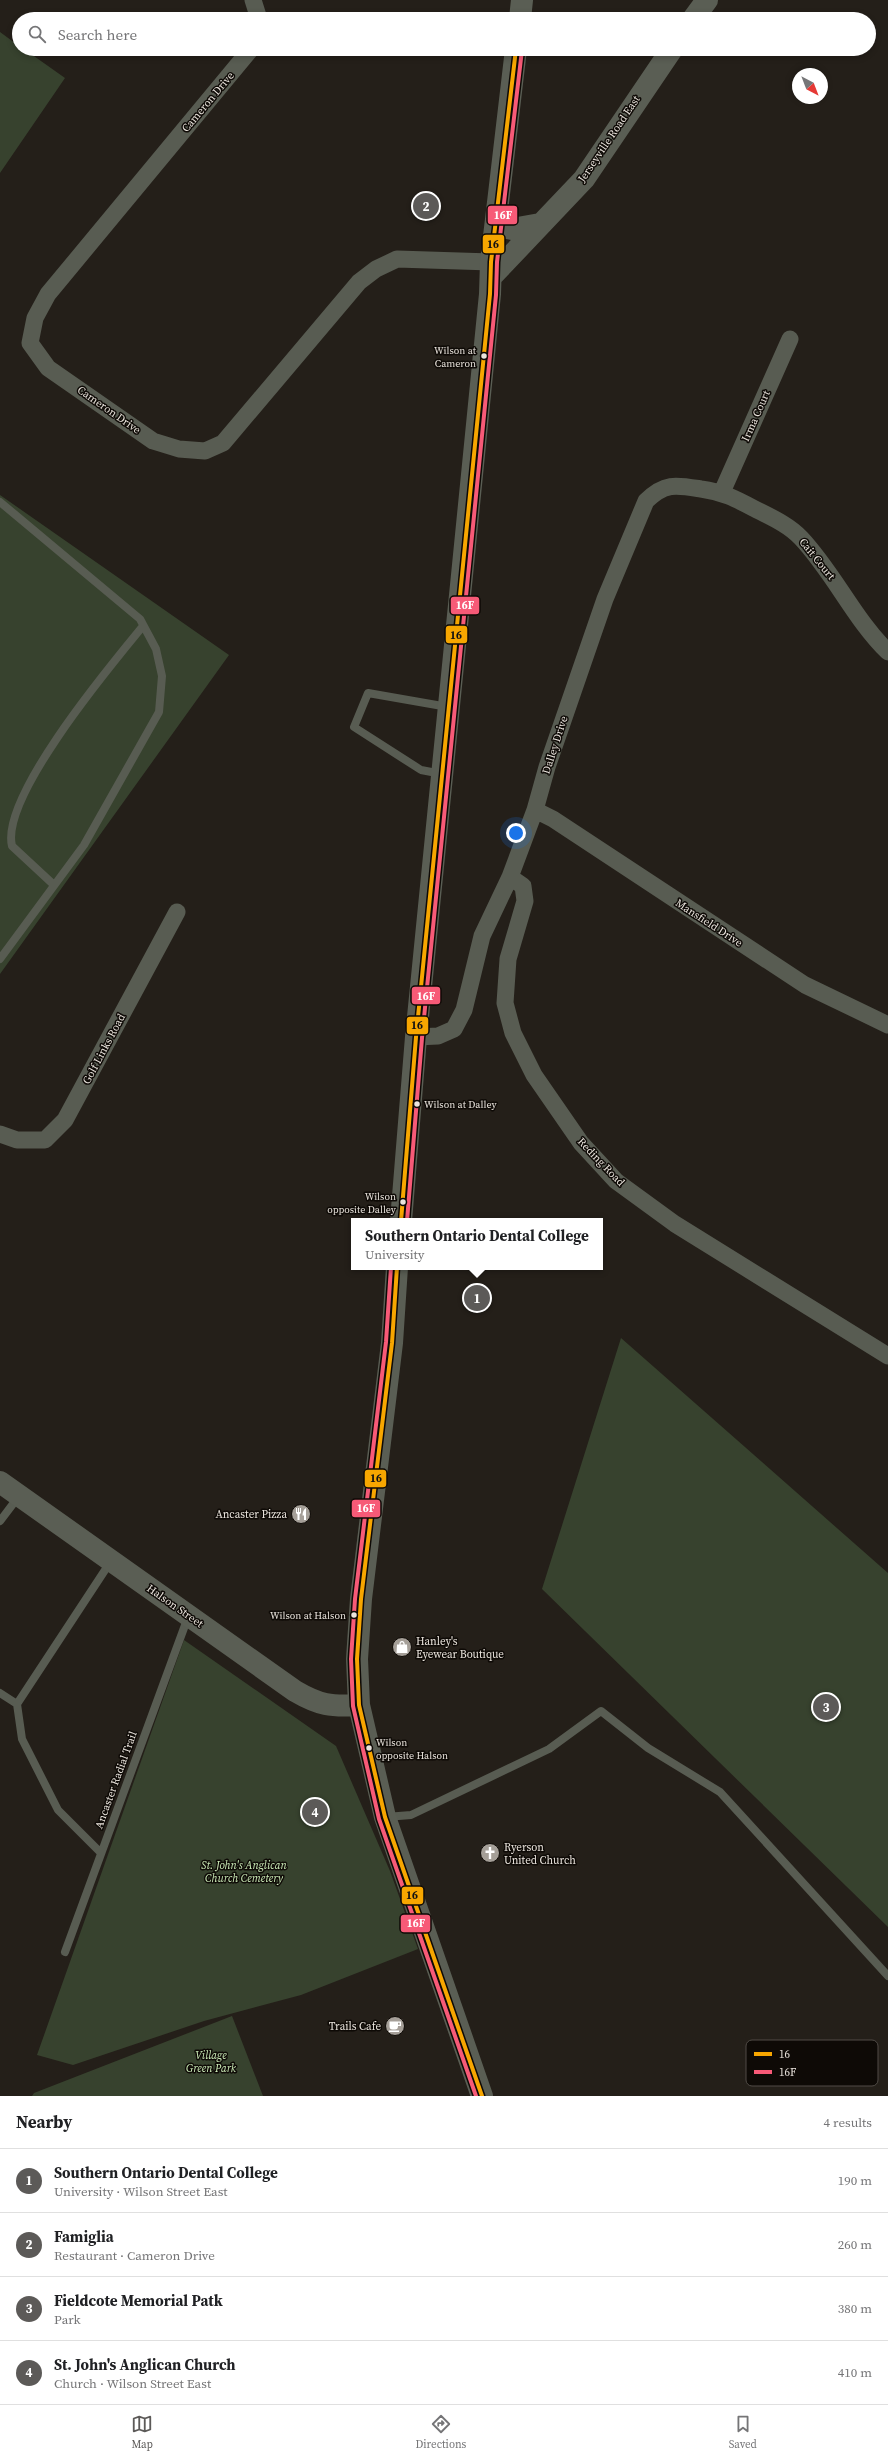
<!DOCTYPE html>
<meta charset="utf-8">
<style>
:root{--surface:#fff;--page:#f2f2f2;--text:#202124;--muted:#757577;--line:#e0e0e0;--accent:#5c5a58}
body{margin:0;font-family:"Source Serif 4",serif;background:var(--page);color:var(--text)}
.compass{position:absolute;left:792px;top:68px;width:36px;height:36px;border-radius:50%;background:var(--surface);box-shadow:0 2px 6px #0003;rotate:138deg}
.you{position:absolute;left:516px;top:833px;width:14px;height:14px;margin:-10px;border:3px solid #fff;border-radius:50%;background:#1a73e8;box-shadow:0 0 0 6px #1a73e833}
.badge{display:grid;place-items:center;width:26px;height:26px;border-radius:50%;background:var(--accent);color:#fff;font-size:13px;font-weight:700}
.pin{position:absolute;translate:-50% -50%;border:2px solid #fff;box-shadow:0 1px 4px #0006}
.popup{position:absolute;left:351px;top:1218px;width:252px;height:52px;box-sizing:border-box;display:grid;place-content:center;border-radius:0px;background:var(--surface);filter:drop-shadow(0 1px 3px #0005);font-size:13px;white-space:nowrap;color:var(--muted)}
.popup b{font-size:15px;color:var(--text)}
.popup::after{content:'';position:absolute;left:50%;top:100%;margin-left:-8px;border:8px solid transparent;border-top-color:var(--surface)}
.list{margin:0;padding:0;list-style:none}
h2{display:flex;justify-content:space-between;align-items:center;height:52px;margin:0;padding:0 16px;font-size:17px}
h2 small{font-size:13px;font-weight:400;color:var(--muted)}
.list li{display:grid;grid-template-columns:26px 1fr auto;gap:12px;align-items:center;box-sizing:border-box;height:64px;padding:0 16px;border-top:1px solid var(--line)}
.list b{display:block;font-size:15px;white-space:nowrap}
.list p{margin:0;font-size:13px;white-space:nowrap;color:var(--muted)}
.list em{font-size:13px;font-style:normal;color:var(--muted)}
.icon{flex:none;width:22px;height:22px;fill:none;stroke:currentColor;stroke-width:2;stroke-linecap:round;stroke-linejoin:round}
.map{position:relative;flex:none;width:888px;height:2096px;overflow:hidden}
.search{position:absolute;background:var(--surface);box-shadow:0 2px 6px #0003;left:12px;right:12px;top:12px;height:44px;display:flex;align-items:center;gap:10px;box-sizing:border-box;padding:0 14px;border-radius:22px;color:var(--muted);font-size:15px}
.sheet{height:308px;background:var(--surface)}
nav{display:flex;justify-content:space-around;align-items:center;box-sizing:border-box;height:56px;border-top:1px solid var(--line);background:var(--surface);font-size:11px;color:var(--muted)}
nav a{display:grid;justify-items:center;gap:2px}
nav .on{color:var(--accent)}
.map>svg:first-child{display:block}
.green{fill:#37422e}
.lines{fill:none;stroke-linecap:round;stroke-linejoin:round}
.service{stroke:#585c52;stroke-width:8}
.minor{stroke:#585c52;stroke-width:17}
.secondary{stroke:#5a5e54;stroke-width:22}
.bus-1-casing{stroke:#0e0a06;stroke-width:7}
.bus-2-casing{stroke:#0e0a06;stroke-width:7}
.bus-1{stroke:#f7a600;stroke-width:4}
.bus-2{stroke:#f75a77;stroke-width:4}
.bus-dot{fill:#eae4dd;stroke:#0e0a06;stroke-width:1.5}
.labels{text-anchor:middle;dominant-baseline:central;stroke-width:3;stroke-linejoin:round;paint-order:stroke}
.bus-label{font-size:10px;fill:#eae4dd;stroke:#0e0a06;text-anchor:end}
.street-label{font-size:11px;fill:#eae4dd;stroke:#0e0a06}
.poi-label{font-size:11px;fill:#eae4dd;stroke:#0e0a06;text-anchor:end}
.park-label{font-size:11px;font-style:italic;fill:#ceeeba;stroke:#0e0a06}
.key{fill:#0e0a06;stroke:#504b46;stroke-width:1}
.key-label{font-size:11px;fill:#eae4dd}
.line-badge{stroke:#0e0a06;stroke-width:1.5}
.badge-label{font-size:11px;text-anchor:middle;font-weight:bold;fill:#fff}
.pale-badge-label{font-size:11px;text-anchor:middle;font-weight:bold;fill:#111}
</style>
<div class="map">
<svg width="888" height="2096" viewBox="0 0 888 2096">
<rect width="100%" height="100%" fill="#241f19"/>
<path class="green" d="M0,32L19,46V49H24L65,78L0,173Z
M0,495L229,655L0,974Z
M621,1338L888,1573V1927L542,1589Z
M184,1640L336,1746L390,1871L418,1949L301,1995L204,2021L73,2065L37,2055Z
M232,2016L263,2096H32L34,2093Z"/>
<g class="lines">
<path class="service" d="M0,502L140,619L156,649L162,676L159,712L84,845L0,959
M442,774L421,770L354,727L368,693L448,707
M54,885L12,846C0,797 111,665 143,626
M0,1521L19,1496
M0,1693L17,1704L111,1561
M17,1704L22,1739L58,1810L101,1853
M386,1817L411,1815L549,1749L601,1711L648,1748L720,1792L888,1976
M65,1952L188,1617"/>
<path class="minor" d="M253,0L259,19
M251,49L48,294L35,318L30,343L48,368L153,441L179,449L205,451L223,443L359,282L376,269L397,259L491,262
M722,492L790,339
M535,810L553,819L805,985L888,1025
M510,877L523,886L525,901L508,959L505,1003L513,1033L534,1075L581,1143L616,1181L675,1224L888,1356
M416,1037L438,1036L454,1029L464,1010L482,936L510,877L535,810L547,767L605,599L646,501C665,482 677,485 701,489C723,492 736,499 755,509C771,517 789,525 801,538C834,573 854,619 888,652
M0,1134L17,1140H45L65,1120L177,912"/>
<path class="secondary" d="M520,19L522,0
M693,19L707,0
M496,226L512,229L540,224
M491,277L584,179L672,49
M401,1221L416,1037L490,294L491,262L516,49
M397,1267L392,1343L361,1599L357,1659L359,1705L385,1817L482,2096
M0,1482L295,1691C319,1705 331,1707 359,1705"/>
<defs>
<path id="bus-1" d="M401,1221L416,1037L490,294L491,262L516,49
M397,1267L392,1343L361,1599L357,1659L359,1705L385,1817L482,2096"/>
<path id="bus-2" d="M407,1221L422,1038L496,295L497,262L522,50
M391,1267L386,1342L355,1599L351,1659L353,1706L379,1819L476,2096"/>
</defs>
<use href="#bus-1" class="bus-1-casing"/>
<use href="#bus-2" class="bus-2-casing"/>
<use href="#bus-1" class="bus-1"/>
<use href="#bus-2" class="bus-2"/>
</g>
<defs>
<symbol id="restaurant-disc" viewBox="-11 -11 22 22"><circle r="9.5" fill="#a59f98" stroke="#0e0a06"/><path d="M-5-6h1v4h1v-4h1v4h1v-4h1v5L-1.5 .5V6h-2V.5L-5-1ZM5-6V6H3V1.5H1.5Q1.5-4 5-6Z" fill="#fff"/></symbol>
<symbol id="shop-disc" viewBox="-11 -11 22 22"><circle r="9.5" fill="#a59f98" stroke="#0e0a06"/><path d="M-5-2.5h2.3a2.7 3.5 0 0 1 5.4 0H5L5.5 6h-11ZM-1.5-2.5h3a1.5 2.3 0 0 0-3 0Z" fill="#fff"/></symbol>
<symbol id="church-disc" viewBox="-11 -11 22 22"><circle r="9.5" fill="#a59f98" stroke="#0e0a06"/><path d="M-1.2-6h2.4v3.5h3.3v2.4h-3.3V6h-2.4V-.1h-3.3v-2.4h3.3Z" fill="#fff"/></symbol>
<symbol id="cafe-disc" viewBox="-11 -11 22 22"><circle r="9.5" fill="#a59f98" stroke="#0e0a06"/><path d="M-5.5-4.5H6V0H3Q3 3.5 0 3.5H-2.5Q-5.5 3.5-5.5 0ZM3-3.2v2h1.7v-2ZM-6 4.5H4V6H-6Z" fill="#fff"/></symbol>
</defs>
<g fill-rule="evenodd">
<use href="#restaurant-disc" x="290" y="1503" width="22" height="22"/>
<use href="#shop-disc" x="391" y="1636" width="22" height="22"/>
<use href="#church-disc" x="479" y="1842" width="22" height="22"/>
<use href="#cafe-disc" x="384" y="2015" width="22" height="22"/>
</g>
<g class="bus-dot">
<circle cx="484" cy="356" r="3.5"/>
<circle cx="417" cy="1104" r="3.5"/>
<circle cx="403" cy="1202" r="3.5"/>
<circle cx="354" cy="1615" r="3.5"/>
<circle cx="369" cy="1748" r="3.5"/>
</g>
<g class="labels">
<g class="bus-label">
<text x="476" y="350">Wilson at<tspan x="476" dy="13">Cameron</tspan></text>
<text x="424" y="1104" text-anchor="start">Wilson at Dalley</text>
<text x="396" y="1196">Wilson<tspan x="396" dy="13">opposite Dalley</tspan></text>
<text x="346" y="1615">Wilson at Halson</text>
<text x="376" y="1742" text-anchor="start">Wilson<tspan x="376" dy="13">opposite Halson</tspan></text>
</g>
<g class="street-label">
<text transform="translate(208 102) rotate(-50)">Cameron Drive</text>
<text transform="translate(609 139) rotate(-56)">Jerseyville Road East</text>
<text transform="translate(109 410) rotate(35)">Cameron Drive</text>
<text transform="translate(756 416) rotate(-66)">Irma Court</text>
<text transform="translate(817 559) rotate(51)">Cait Court</text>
<text transform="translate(555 745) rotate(-72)">Dalley Drive</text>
<text transform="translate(709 923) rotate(33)">Mansfield Drive</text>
<text transform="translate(104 1049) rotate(-62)">Golf Links Road</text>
<text transform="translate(601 1162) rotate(46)">Reding Road</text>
<text transform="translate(175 1606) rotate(35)">Halson Street</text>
<text transform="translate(116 1780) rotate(-70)">Ancaster Radial Trail</text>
</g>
<g class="poi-label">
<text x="287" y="1514">Ancaster Pizza</text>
<text x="416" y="1641" text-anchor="start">Hanley's<tspan x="416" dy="13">Eyewear Boutique</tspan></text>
<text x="504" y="1847" text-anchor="start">Ryerson<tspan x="504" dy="13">United Church</tspan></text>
<text x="381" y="2026">Trails Cafe</text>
</g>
<g class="park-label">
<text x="244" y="1865">St. John's Anglican<tspan x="244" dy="13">Church Cemetery</tspan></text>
<text x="211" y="2055">Village<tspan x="211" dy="13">Green Park</tspan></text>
</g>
</g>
<rect x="746" y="2040" width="132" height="46" rx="6" class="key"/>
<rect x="754" y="2052" width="18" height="4" fill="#f7a600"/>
<rect x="754" y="2070" width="18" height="4" fill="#f75a77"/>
<g class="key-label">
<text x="779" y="2058">16</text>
<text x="779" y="2076">16F</text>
</g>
<g class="line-badge">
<rect x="487" y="205" width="31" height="20" rx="4" fill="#f75a77"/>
<rect x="482" y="234" width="23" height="20" rx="4" fill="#f7a600"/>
<rect x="450" y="596" width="30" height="19" rx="4" fill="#f75a77"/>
<rect x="445" y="625" width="23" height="19" rx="4" fill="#f7a600"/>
<rect x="411" y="986" width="30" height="19" rx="4" fill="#f75a77"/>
<rect x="406" y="1016" width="23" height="19" rx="4" fill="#f7a600"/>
<rect x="364" y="1469" width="23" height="19" rx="4" fill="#f7a600"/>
<rect x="351" y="1499" width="30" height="19" rx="4" fill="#f75a77"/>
<rect x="401" y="1886" width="23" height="19" rx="4" fill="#f7a600"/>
<rect x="400" y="1914" width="31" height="19" rx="4" fill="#f75a77"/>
</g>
<g class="badge-label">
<text x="503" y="219">16F</text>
<text x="465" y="609">16F</text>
<text x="426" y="1000">16F</text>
<text x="366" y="1512">16F</text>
<text x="416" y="1927">16F</text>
</g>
<g class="pale-badge-label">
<text x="493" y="248">16</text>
<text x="456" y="639">16</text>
<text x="417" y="1029">16</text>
<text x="376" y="1482">16</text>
<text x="412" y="1899">16</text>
</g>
</svg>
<svg class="compass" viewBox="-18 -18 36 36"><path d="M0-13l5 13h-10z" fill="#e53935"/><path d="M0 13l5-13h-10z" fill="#757577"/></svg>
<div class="you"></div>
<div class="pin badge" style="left:477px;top:1298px">1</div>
<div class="popup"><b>Southern Ontario Dental College</b>University</div>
<div class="pin badge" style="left:426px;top:206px">2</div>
<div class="pin badge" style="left:826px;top:1707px">3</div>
<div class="pin badge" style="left:315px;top:1812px">4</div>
<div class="search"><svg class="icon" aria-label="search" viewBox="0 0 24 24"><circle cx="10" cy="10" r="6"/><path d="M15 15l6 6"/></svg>Search here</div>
</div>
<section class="sheet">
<h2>Nearby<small>4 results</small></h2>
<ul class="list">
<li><span class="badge">1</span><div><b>Southern Ontario Dental College</b><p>University · Wilson Street East</p></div><em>190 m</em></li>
<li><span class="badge">2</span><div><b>Famiglia</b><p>Restaurant · Cameron Drive</p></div><em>260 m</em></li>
<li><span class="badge">3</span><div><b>Fieldcote Memorial Patk</b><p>Park</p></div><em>380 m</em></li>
<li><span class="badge">4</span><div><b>St. John's Anglican Church</b><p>Church · Wilson Street East</p></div><em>410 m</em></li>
</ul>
</section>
<nav>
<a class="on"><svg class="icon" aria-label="map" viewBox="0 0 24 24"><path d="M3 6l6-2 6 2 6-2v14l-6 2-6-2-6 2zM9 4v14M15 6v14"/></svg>Map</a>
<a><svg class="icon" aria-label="directions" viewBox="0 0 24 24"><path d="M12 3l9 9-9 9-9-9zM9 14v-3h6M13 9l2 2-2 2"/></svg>Directions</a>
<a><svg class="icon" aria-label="saved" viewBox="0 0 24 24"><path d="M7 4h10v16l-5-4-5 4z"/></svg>Saved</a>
</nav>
